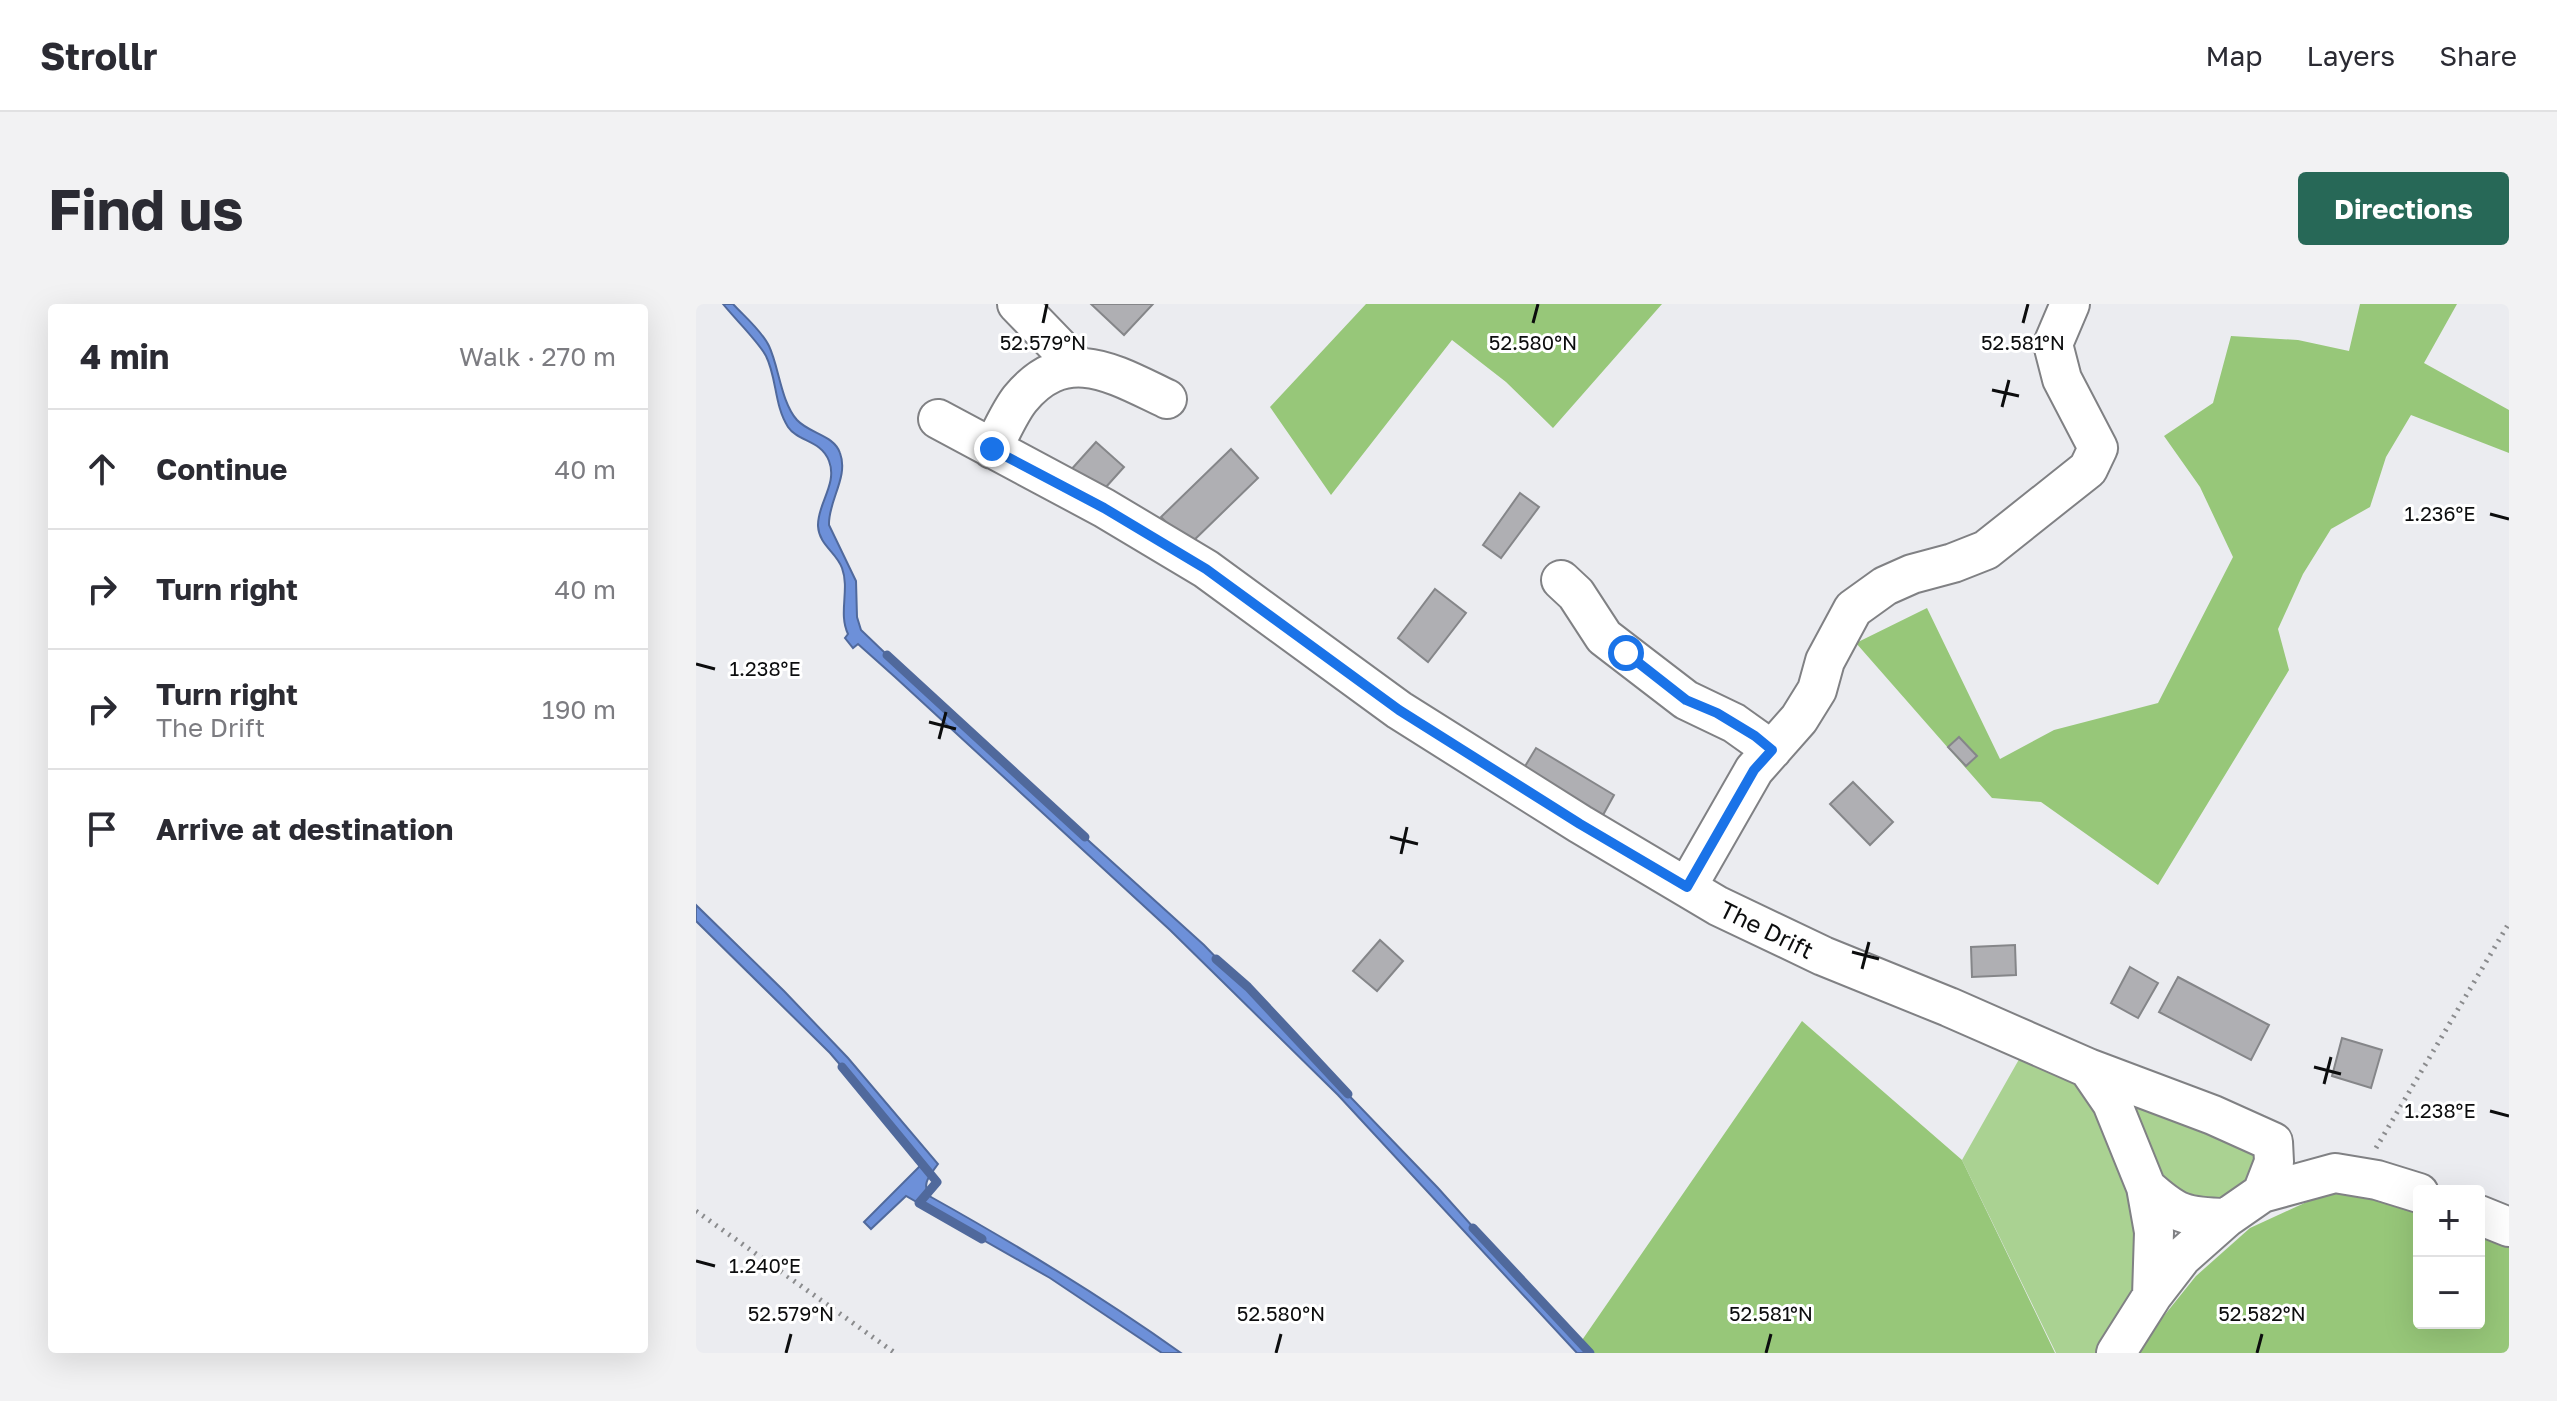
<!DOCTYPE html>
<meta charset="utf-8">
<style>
:root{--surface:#fff;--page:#f2f2f3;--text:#2b2b33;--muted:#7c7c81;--line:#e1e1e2;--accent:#276857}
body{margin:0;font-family:"Golos Text",sans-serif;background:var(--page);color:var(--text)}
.controls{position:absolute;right:24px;bottom:24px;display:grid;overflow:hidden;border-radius:8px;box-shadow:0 8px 32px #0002}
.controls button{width:72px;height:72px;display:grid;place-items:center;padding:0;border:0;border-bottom:2px solid var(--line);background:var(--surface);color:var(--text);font:40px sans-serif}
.stop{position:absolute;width:24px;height:24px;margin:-18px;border:6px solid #1a73e8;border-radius:50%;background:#fff}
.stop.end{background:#1a73e8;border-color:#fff;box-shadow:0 2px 8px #0008}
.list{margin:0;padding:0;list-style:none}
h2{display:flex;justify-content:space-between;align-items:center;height:104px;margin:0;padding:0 32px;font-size:34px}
h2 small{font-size:26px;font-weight:400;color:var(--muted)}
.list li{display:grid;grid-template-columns:52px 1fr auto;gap:24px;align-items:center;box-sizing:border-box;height:120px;padding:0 32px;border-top:2px solid var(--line)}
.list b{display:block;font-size:30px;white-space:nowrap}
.list p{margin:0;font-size:26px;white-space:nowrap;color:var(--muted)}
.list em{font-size:26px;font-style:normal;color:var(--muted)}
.icon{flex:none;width:44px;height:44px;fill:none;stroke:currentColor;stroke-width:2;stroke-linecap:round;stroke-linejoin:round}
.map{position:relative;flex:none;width:1813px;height:1049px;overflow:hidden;border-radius:8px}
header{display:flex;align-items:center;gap:48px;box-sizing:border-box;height:112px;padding:0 40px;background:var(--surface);border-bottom:2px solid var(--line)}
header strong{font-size:38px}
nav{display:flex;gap:44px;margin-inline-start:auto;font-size:28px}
.intro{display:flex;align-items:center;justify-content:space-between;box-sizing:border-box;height:192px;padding:0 48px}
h1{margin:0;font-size:56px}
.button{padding:20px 36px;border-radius:8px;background:var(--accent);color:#fff;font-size:28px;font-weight:700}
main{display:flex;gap:48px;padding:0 48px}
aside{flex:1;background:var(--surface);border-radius:8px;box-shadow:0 8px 32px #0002}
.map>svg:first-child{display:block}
.green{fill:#aad292}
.forest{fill:#97c779}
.water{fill:#6d90d9;stroke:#50699c;stroke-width:2}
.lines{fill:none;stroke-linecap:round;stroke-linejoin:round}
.stream{stroke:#50699c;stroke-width:9}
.building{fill:#afafb3;stroke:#858689;stroke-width:2}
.minor-casing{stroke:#808184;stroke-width:42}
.path{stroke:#8a8b8d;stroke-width:5;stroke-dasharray:2 6;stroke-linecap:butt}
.minor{stroke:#fff;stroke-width:38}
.route{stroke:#1a73e8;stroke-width:10}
.ticks{fill:none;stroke:#0c0d0e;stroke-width:3}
.labels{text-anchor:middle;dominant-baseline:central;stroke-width:6;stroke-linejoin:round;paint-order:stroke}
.street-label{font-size:24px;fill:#0c0d0e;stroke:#fff}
.ticks-label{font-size:20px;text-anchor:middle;fill:#0c0d0e;stroke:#fff;stroke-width:6;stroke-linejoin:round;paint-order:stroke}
</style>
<header>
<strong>Strollr</strong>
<nav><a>Map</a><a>Layers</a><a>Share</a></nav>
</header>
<div class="intro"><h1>Find us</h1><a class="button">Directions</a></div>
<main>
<aside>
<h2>4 min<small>Walk · 270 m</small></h2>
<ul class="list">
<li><svg class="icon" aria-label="ahead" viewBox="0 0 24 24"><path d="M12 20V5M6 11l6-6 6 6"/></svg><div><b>Continue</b></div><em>40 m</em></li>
<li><svg class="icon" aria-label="right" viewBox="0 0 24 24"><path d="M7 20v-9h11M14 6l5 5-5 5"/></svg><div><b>Turn right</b></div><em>40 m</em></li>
<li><svg class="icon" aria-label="right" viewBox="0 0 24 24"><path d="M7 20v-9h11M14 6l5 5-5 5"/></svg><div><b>Turn right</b><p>The Drift</p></div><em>190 m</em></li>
<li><svg class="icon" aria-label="arrive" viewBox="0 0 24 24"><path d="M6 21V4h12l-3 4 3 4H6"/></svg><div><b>Arrive at destination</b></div></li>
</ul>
</aside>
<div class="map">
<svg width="1813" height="1049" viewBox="0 0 1813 1049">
<rect width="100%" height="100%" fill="#ebecf0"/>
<path class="green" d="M1326,750L1378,771L1406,808L1440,883L1447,983L1405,1049H1360L1266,856Z
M1428,795L1559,841L1564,864L1522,906L1479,900Z"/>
<path class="forest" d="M670,0H966L857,124L810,78L756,36L635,191L574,103Z
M1664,0H1761L1728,59L1813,106V149L1715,111L1690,153L1674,203L1635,225L1607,270L1582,325L1593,366L1462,581L1345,498L1296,494L1160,339L1231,304L1304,455L1358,426L1462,399L1537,253L1504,183L1468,132L1517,99L1535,32L1602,36L1653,47Z
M1106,717L1266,856L1359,1049H887L882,1042Z
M1682,888L1723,905V1019H1783V928L1813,940V1049H1438L1500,972L1554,924L1628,890Z"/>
<path class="water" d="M27,0H37C48,12 66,27 73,42C83,63 85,98 101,116C114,130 138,131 144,149C153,173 132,197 133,221L160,277L161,313L165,326L260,417L508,641L742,884L890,1049H881L642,791L474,626L199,373L162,340L157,344L149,334L152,330C142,309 154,286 146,264C140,248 123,241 122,222C121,200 142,180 133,157C125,136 102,138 92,123C78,101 81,74 70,52C62,37 38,14 27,0Z
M0,601L88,687L152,754L242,860C234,871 224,881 235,893C321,941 405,992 485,1049H466L354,974L210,892L175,925L168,918L228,858L134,749L0,617Z"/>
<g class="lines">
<path class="stream" d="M191,351L389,533
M520,655L552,683L652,790
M146,763L241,878L223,899L286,935
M777,924L894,1049"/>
</g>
<path class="building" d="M395,0H457L428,31Z
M400,138L428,163L401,193L373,168Z
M535,145L562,174L493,241L465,213Z
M824,189L843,203L805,254L787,241Z
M739,285L770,309L732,358L702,334Z
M1263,433L1281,452L1270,462L1252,443Z
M840,444L918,491L907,511L828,464Z
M1157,478L1197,518L1174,541L1134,500Z
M684,636L707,657L681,687L657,667Z
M1319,641L1320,671L1276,673L1275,643Z
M1434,663L1462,679L1442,714L1415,699Z
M1482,673L1573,721L1555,756L1463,708Z
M1646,734L1686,746L1675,784L1636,772Z"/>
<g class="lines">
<defs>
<path id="minor" d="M321,0L381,62
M242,115L408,204L510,265L703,406L884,520L1022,602L1127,652L1253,703L1392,764
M296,145C305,129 313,109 324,95C370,39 418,70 471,95
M865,276L880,290L908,333L990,396L1038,419L1076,446
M991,583L1058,466L1103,415L1121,386L1129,357L1157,305L1189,282L1216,270L1257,259L1290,246L1392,165L1402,144L1366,75L1357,40L1374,0
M1450,883L1416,799L1392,764L1517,811L1577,838L1578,858L1566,889
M1783,911L1813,923
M1456,992L1458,928L1450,883C1480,910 1488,913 1530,914
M1420,1049L1456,992L1486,953L1530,914L1566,889L1639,869L1681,876L1723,889"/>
</defs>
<use href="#minor" class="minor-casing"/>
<path class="path" d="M1680,844L1813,619
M0,907L199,1049"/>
<use href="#minor" class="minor"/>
</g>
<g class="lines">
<path class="route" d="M296,145L408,204L510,265L703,406L884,520L991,583L1058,466L1076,446L1059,432L1021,409L990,396L930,349"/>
</g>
<path class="ticks" d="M347,19L351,0M837,19L842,0M1327,19L1332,0M1296,86L1323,92M1306,103L1313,76M1794,210L1813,215M0,360L19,365M233,418L260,425M243,435L250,408M694,533L722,540M705,550L711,523M1156,648L1183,655M1166,665L1173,638M1618,763L1645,770M1628,780L1635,753M1794,807L1813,812M0,957L19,962M90,1049L95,1030M580,1049L585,1030M1070,1049L1075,1030M1561,1049L1566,1030"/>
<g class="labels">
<g class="street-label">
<text transform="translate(1071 625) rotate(26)">The Drift</text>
</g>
</g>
<g class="ticks-label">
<text x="347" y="46">52.579°N</text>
<text x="837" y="46">52.580°N</text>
<text x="1327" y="46">52.581°N</text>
<text x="1744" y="217">1.236°E</text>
<text x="69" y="372">1.238°E</text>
<text x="1744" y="814">1.238°E</text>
<text x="69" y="969">1.240°E</text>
<text x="95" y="1017">52.579°N</text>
<text x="585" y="1017">52.580°N</text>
<text x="1075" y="1017">52.581°N</text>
<text x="1566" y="1017">52.582°N</text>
</g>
</svg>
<div class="controls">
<button>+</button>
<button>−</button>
</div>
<div class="stop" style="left:930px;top:349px"></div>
<div class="stop end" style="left:296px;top:145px"></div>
</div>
</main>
